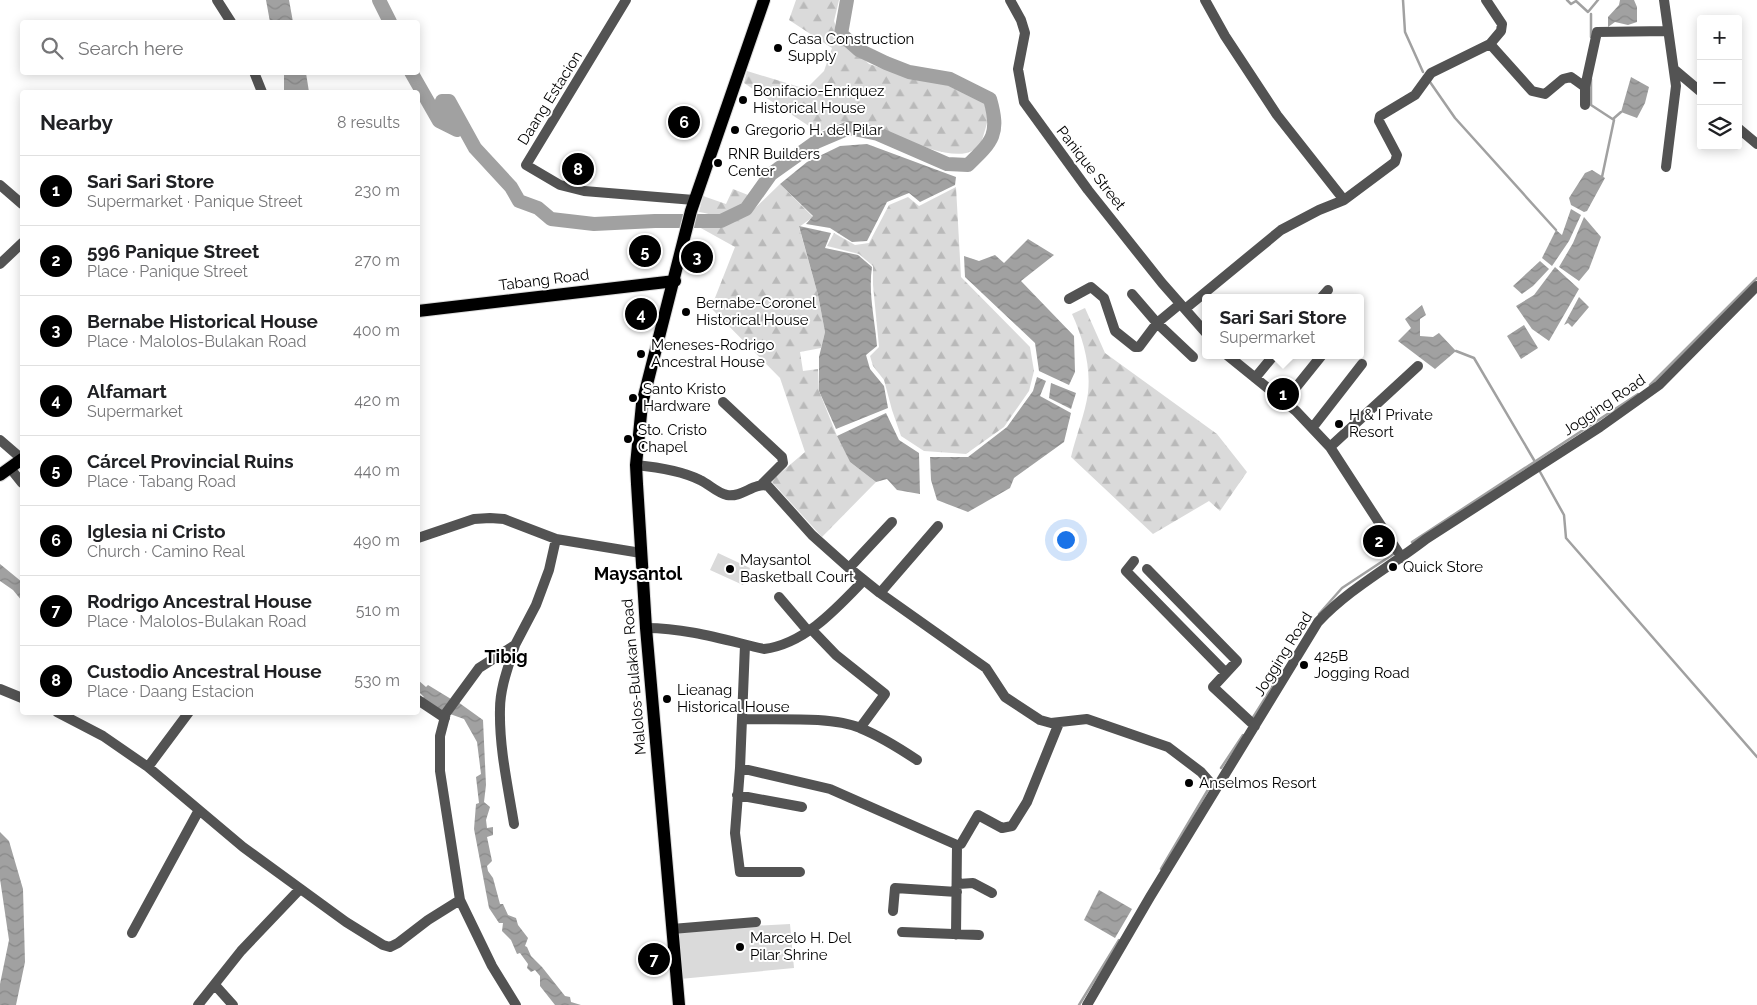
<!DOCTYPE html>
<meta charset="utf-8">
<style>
:root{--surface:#fff;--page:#f6f6f6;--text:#202124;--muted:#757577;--line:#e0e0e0;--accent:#000}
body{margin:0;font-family:Raleway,sans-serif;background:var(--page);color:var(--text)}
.controls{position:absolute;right:15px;top:15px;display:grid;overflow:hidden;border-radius:5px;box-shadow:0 2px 12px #0003}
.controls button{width:45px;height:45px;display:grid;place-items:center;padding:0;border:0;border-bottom:1px solid var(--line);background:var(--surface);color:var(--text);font:25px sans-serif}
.you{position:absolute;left:1065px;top:539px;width:18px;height:18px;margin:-12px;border:4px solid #fff;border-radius:50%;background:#1a73e8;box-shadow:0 0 0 8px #1a73e833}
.badge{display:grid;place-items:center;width:32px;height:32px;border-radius:50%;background:var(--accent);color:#fff;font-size:16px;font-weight:700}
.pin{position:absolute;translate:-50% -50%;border:2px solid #fff;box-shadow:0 1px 5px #0006}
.popup{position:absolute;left:1202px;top:294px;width:162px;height:65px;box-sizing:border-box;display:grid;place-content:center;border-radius:5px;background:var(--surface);filter:drop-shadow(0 1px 4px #0005);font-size:16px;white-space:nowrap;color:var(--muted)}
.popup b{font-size:19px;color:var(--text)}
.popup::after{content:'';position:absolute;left:50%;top:100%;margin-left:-10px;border:10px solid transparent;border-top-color:var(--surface)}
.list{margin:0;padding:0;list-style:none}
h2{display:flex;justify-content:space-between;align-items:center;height:65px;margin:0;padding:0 20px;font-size:21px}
h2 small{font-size:16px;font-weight:400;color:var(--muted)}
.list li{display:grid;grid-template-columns:32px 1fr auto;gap:15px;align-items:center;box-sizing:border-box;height:70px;padding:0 20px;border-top:1px solid var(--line)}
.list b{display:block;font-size:19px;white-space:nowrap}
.list p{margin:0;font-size:16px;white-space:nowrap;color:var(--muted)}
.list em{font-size:16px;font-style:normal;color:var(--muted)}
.icon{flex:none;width:28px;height:28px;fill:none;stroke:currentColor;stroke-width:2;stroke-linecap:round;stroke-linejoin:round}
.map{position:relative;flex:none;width:1757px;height:1005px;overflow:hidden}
.search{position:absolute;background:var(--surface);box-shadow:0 2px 12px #0003;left:20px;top:20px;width:400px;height:55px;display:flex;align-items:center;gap:12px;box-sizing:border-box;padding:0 18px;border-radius:5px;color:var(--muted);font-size:19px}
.panel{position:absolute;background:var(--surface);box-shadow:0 2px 12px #0003;left:20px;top:90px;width:400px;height:625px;border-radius:5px}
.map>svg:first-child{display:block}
.forest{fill:url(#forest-firs)}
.green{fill:#dadada}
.water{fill:url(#water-waves)}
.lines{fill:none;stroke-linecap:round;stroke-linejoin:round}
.stream{stroke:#a1a1a1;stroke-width:2.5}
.river{stroke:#a1a1a1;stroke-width:14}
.major-casing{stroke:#dbdbdb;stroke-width:14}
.minor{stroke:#535353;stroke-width:10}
.major{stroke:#000;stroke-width:12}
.poi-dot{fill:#000;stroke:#fff;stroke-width:2}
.labels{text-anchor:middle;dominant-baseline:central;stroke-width:4;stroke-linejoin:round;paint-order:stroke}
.poi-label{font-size:15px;fill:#000;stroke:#fff;text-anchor:start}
.street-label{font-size:15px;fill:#000;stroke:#fff}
.quarter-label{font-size:18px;font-weight:bold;fill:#000;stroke:#fff}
</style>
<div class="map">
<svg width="1757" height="1005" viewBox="0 0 1757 1005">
<defs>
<pattern id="forest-firs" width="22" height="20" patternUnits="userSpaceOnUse" patternTransform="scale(1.25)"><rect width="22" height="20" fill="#dadada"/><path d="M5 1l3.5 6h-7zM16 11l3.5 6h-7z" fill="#b9b9b9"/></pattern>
<pattern id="water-waves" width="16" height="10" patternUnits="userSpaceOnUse" patternTransform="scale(1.25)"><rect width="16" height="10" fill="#a1a1a1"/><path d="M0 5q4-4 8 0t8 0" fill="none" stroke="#898989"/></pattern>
</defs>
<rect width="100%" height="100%" fill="#fff"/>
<path class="forest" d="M796,0H839L834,21L839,35L869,64L900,74L946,81L984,100C990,117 988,120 983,137C969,183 879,120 847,122C838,123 827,129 818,132L744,83L747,71L806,89L824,71L832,48L789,20Z
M783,161C766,178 749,215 722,216C715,216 706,213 699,212L703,196L726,204L733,189L748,195L755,185L762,182L775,162Z
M780,184L813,217L799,227L818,295L825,332L821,348L800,352L803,371L818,369L819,391L837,436L850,462L876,482L822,537L771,481L805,452L780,378L711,308L735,247L699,227L726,222L751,212Z
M956,187L961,277L1030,347L1034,371L1029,391L1004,427L966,454L924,451L901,436L892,410L884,380L873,366L870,356L879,347L873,285V266L859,254L827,246L834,233L855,245L869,243L889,205L908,197L919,206Z
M1085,308L1105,353L1217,434L1247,472L1220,511L1209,501L1153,534L1071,457C1076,436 1085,414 1088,393C1091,366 1083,338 1072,314Z"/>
<path class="green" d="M718,553L750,568L743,585L710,570Z
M790,924L794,968L680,979L676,930Z"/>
<path class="water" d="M266,0H289L293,22H270Z
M1620,0H1634L1637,7V22L1628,25L1615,22L1608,27V17L1619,5Z
M284,73H306L309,92H284Z
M1631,77L1649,87L1645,103L1637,118L1621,112Z
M867,144L956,177L955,185L920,202L909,193L887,202L867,241L852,242L830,228L806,224L813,216L780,184L807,162L840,146Z
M1592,170L1605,178L1587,211L1584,212L1571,205L1569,198L1585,173Z
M1571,209L1581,215L1569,241L1552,266L1542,258L1556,230L1562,235Z
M1584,217L1601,237L1589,269L1579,281L1559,267L1573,243Z
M799,226L831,233L825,248L858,255L872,267C868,293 875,320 877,346L866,355L870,369L884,386L888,408L836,429L819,391V357L825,332L818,295Z
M1028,239L1054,255L1021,281L1074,336L1075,372L1069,385L1039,371L1035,343L965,277L964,256L979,261L995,255L1004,263Z
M1540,261L1549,269L1533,286L1522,294L1513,286Z
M1555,267L1579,289L1549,341L1532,329L1516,306L1534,295Z
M1579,297L1589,307L1572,327L1568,323L1564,325Z
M1422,305L1426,315L1420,319V336L1433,337L1439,333L1456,351L1435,369L1398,341L1411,328L1405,319Z
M1524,325L1538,348L1521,359L1507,336Z
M1037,377L1046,381L1040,396L1071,413L1064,442L1014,478L1010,488L968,512L937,500L931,480L930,457H968L1007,427L1033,391Z
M1051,383L1076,393L1071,409L1049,398Z
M886,413L899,440L919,453L920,494L897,490L887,479L876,482L850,462L837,436Z
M0,564L22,582V601L13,590L0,581Z
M418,680L426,687L428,685L451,699L441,714L421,699L424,697L418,691Z
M458,702L483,720L486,785L484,802L490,807L486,820L487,828L493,827V835L487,837L492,861L487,866L488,871L493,878L500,904H503L508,915L516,918L518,925L528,938L525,946L527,947L531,956L542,967L565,996L570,997L571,1002L581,1005H555L540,986V976L535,970L531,972L527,968L528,964L520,953L517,954L511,940L502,931L503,923H499L489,908L474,829L476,804L479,803L476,777L481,774L477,742L464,719L450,714Z
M0,832L9,841L23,889L25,962L16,1005H0V984L9,940L0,879Z
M1099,890L1132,909L1115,938L1084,920Z"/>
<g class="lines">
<path class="stream" d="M1403,0L1405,32L1423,72
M1567,0L1571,4L1576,1L1588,12L1598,0
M1591,14V37
M1591,79V105L1614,120L1602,177
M1430,82L1455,118L1556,230
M1613,119L1621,112
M1456,351L1474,358L1534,460
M1650,385L1757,278
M1539,470L1564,515L1566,538L1757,757
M1412,542L1638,394
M1319,614L1342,588L1395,553
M1252,719L1282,671
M1221,768L1243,735
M1161,869L1209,788
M1079,1005L1119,940"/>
<path class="river" d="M379,0L390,22
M411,72L439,121L457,130L442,101H449L475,148L511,187L519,201L538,208L551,219L594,224L655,221H721L746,209L771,174L816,142L849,128L878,134L947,164L968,165C993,141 1000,134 990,99L950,79L909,72L886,63L859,50L841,34L847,0"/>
<defs>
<path id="major" d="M418,311L675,281
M0,475L22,459
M679,1005L646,628L637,484L636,465L642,404L691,211L764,0"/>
</defs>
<use href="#major" class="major-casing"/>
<path class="minor" d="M217,0L231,22
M626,0L526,165L560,185L584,191L694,200
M1010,0L1021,20L1025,33L1018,69L1024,102L1088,190L1162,283L1206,333
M1205,0L1225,36L1277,115L1344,200
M1486,0L1502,24L1501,31L1490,44L1532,91L1545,94L1563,79L1571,77L1585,87
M1664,0L1676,86L1666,167
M1675,70L1701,92
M254,72L262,92
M1585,105V87L1597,32L1668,31
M1738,128L1757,144
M0,185L22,204
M0,264L22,243
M1132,294L1157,323L1193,357
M1321,298L1328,290
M1069,299L1091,287L1104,298L1115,331L1135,347H1139L1157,323L1180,304
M1185,309L1281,230L1319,210L1344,200L1395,162L1397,155L1379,121L1380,116L1415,95L1431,73L1490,44
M1227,355L1296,411L1330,447L1402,558
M1255,378L1274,355
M1285,401L1322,355
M723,402L782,457L783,463L762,484
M1313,427L1362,364
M0,440L22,459
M1330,447L1418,366
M636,465C656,467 682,471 700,480C709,484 717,493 727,495C742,498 754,482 768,486L812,535L849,568L880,593L986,668L1005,697L1040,720L1051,723L1087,719L1168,747L1201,772L1216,789
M10,468L22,483
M418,538L474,519L490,518L504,519L556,539L641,553
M1134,561L1126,571L1225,672
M849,568L892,522
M1147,569L1237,661L1213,687L1255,726
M880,593L938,526
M779,597L808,631
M646,628C687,628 725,640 764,649C805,644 837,608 864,580
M811,629L836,655L885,694L860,728
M745,645L740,768L735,833L740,872H800
M0,689L22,698
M418,700L445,718
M57,712L103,736L148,767L243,847L346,922L383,945L390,947L398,943L428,920L460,900
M742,719C774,720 832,716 860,728C880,736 899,748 917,760
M148,767L189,712
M740,768L830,789L957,845L961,844L978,815L1002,828L1012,826L1027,802L1059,723
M737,795L802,807
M514,824C508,787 499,747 500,709C500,687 509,665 515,645
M958,884L973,883L992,893
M893,911L895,888L957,892
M672,929L756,922
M902,932L979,935
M132,933L199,810
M956,935L957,845
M215,985L233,1005
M198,1005L241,951L300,889
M516,1005L492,966L460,900L440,771V736L446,713L479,668L515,645L536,605L549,570L556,539
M1087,1005L1150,897L1318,622C1350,588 1390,567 1426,539L1600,427L1659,385L1757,286"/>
<use href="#major" class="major"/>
</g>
<g class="poi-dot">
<circle cx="778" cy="48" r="5"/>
<circle cx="743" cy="100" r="5"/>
<circle cx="735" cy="130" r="5"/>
<circle cx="718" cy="163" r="5"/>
<circle cx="686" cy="312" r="5"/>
<circle cx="641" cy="354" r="5"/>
<circle cx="633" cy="398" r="5"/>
<circle cx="1339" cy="424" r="5"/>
<circle cx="628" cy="439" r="5"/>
<circle cx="1393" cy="567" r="5"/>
<circle cx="730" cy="569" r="5"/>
<circle cx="1304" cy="665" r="5"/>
<circle cx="667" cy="699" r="5"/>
<circle cx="1189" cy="783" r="5"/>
<circle cx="740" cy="947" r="5"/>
</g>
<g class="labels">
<g class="poi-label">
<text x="788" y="39">Casa Construction<tspan x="788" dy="17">Supply</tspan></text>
<text x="753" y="91">Bonifacio-Enriquez<tspan x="753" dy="17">Historical House</tspan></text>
<text x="745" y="130">Gregorio H. del Pilar</text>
<text x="728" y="154">RNR Builders<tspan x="728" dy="17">Center</tspan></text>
<text x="696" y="303">Bernabe-Coronel<tspan x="696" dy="17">Historical House</tspan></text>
<text x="651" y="345">Meneses-Rodrigo<tspan x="651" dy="17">Ancestral House</tspan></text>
<text x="643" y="389">Santo Kristo<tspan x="643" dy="17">Hardware</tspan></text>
<text x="1349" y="415">H &amp; I Private<tspan x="1349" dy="17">Resort</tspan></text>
<text x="638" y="430">Sto. Cristo<tspan x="638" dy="17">Chapel</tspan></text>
<text x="740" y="560">Maysantol<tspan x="740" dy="17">Basketball Court</tspan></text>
<text x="1403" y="567">Quick Store</text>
<text x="1314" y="656">425B<tspan x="1314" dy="17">Jogging Road</tspan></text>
<text x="677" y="690">Lieanag<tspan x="677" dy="17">Historical House</tspan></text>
<text x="1199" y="783">Anselmos Resort</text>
<text x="750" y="938">Marcelo H. Del<tspan x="750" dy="17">Pilar Shrine</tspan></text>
</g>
<g class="street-label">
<text transform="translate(550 98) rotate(-58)">Daang Estacion</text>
<text transform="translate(1091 168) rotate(52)">Panique Street</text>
<text transform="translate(544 280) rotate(-7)">Tabang Road</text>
<text transform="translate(1604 405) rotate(-34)">Jogging Road</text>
<text transform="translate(1283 654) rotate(-58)">Jogging Road</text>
<text transform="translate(634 677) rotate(-95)">Malolos-Bulakan Road</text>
</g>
<g class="quarter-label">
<text x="638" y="573">Maysantol</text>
<text x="506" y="656">Tibig</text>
</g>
</g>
</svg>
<div class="controls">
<button>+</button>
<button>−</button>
<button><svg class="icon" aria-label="layers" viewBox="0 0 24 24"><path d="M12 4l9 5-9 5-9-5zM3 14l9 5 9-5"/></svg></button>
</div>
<div class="you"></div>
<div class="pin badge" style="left:1283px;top:394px">1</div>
<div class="popup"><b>Sari Sari Store</b>Supermarket</div>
<div class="pin badge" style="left:1379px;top:541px">2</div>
<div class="pin badge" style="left:697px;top:257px">3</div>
<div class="pin badge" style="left:641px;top:314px">4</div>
<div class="pin badge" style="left:645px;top:251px">5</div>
<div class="pin badge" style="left:684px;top:122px">6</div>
<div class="pin badge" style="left:654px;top:959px">7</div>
<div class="pin badge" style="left:578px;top:169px">8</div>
<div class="search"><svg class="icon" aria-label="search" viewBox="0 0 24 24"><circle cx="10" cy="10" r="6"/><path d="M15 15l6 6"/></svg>Search here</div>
<section class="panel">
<h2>Nearby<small>8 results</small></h2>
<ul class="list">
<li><span class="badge">1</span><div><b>Sari Sari Store</b><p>Supermarket · Panique Street</p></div><em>230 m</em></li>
<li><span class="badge">2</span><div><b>596 Panique Street</b><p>Place · Panique Street</p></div><em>270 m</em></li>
<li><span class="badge">3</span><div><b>Bernabe Historical House</b><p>Place · Malolos-Bulakan Road</p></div><em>400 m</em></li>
<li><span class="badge">4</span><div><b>Alfamart</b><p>Supermarket</p></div><em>420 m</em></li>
<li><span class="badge">5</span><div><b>Cárcel Provincial Ruins</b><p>Place · Tabang Road</p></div><em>440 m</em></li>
<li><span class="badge">6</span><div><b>Iglesia ni Cristo</b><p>Church · Camino Real</p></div><em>490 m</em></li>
<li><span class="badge">7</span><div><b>Rodrigo Ancestral House</b><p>Place · Malolos-Bulakan Road</p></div><em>510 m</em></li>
<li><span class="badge">8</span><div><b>Custodio Ancestral House</b><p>Place · Daang Estacion</p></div><em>530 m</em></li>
</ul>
</section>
</div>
